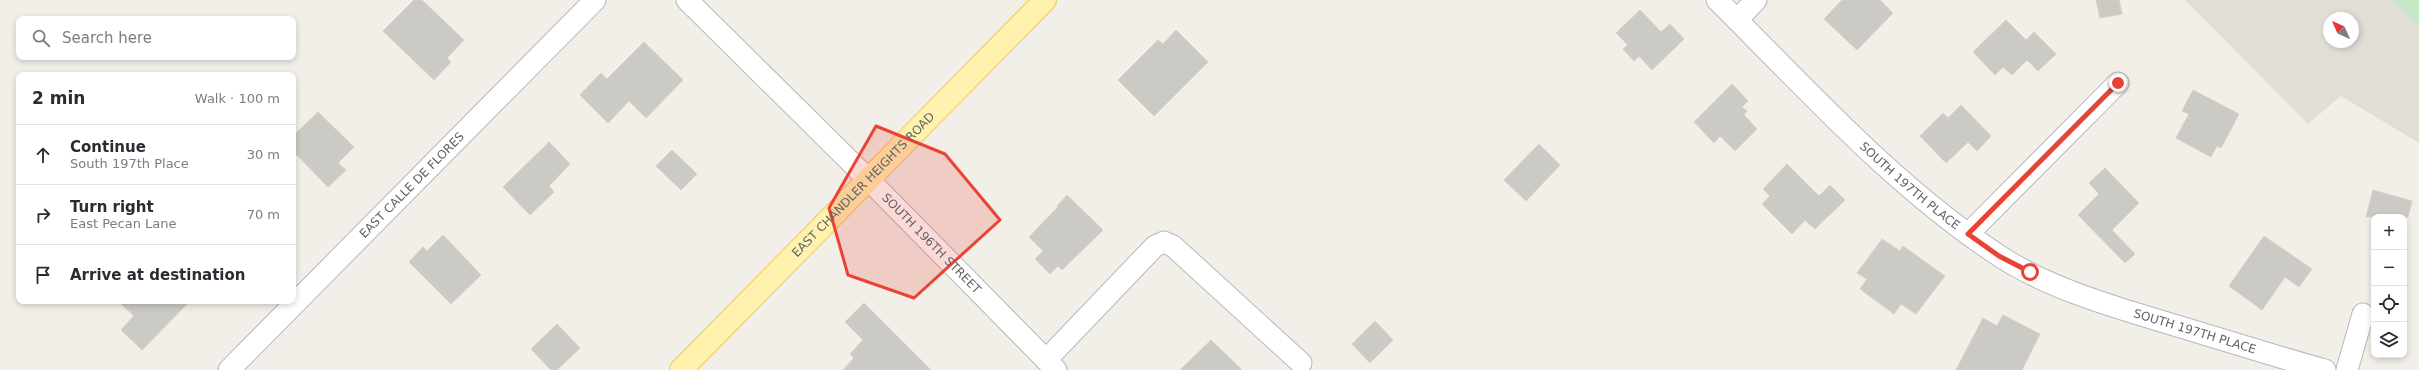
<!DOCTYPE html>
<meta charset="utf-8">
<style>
:root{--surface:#fff;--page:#f7f7f7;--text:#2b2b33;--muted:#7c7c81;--line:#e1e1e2}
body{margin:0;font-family:"DejaVu Sans",sans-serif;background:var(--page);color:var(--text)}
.controls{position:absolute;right:12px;bottom:12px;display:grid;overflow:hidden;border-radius:8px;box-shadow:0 2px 6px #0003}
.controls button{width:36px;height:36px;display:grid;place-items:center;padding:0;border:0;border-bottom:1px solid var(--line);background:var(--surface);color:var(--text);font:20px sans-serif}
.compass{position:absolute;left:2323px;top:12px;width:36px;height:36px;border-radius:50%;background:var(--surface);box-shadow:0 2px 6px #0003;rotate:315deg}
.stop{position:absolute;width:12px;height:12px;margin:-9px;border:3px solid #ea4335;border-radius:50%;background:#fff}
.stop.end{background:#ea4335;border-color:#fff;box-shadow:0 1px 4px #0008}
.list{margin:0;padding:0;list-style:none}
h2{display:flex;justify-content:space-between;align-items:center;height:52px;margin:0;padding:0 16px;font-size:17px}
h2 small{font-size:13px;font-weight:400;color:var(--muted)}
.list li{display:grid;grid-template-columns:26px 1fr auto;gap:12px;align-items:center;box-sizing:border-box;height:60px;padding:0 16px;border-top:1px solid var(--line)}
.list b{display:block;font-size:15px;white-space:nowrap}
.list p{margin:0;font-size:13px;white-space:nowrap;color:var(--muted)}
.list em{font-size:13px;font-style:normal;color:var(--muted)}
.icon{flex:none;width:22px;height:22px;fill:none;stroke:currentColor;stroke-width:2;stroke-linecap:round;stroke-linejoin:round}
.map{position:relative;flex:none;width:2419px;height:370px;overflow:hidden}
.search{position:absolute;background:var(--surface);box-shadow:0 2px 6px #0003;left:16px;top:16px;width:280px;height:44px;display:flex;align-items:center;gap:10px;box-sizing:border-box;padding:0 14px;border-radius:8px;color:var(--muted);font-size:15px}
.panel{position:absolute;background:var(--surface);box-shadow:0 2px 6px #0003;left:16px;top:72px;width:280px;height:232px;border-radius:8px}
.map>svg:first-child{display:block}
.education{fill:#e1ded6;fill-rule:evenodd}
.green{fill:#c5e8c5}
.building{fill:#cccac5;stroke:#d6d1c6}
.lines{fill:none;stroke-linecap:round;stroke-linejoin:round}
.minor-casing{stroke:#b5b8bc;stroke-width:23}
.major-casing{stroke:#f2c960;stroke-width:24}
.minor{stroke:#fff;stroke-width:21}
.major{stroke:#fff2af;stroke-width:22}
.route{stroke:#ea4335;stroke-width:5}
.marked{fill:#ea4335;fill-opacity:0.2;stroke:#ea4335;stroke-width:3;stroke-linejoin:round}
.labels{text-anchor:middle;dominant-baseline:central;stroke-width:3;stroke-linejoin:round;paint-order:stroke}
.street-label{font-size:12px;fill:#5f6368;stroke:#fff}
</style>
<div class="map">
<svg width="2419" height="370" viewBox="0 0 2419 370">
<rect width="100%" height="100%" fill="#f1efe8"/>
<path class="education" d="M2185,0H2419V143L2341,96L2308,124ZM2329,18H2353V42H2329Z"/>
<path class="green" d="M2394,0H2419V25Z"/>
<path class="building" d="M414,0H422L464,40L447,58L451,62L434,80L383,31Z
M1842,0H1880L1893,13L1857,50L1824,19Z
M2096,0H2119L2122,14L2100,18Z
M1640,10L1661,32L1670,24L1684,39L1652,70L1639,56L1634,61L1623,49L1628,45L1616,33Z
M2006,20L2026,40L2034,32L2056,54L2038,71L2027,60L2012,75L2003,67L1995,75L1973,52Z
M1176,30L1208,62L1154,116L1118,80L1158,40L1163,44Z
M644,42L683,80L646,118L629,101L608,123L580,95L601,73L607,79Z
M1732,84L1748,101L1742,107L1747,111L1744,115L1757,129L1735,151L1720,136L1714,143L1694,122Z
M2193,90L2239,114L2221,148L2217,146L2211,157L2176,138L2189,114L2182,111Z
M1961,105L1991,136L1977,151L1968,142L1946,163L1920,136L1943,113L1948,118Z
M318,112L354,147L338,163L346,170L328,187L293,151V136Z
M549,142L570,164L549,186L554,192L530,215L503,187Z
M1539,144L1560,165L1526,201L1504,180Z
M672,150L697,174L681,190L656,166Z
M1787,164L1819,196L1830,185L1845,200L1815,229L1805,220L1792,234L1762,204L1770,196L1763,189Z
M2105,168L2139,203L2112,230L2135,254L2125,263L2078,215L2099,194L2089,183Z
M2373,190L2412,201L2408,217H2366Z
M1067,195L1103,230L1062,270L1058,266L1050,274L1035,259L1043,251L1029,237L1058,207L1057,206Z
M443,235L481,275L451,304L409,262L423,247L427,251Z
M2264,236L2312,269L2299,287L2285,277L2262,310L2229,286Z
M1882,239L1900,251L1903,246L1945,276L1916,314L1901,304L1894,314L1860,289L1867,279L1857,273Z
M118,301H190L142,350L121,330L134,316Z
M864,303L931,370H843L854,358L850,354L863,340L845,322Z
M2003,315L2040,334L2022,370H1956L1983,318L1997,326Z
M1375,321L1393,340L1370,363L1352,344Z
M557,324L580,348L557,370H551L531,349Z
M1211,340L1242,370H1180Z"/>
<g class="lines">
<defs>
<g id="minor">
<path id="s1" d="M687,0L868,179L1056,370"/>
<path id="s2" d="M1717,0C1807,89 1892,185 1998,255C2047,288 2117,308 2174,325C2224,340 2274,356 2325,370"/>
<path d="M1737,20L1756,0"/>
<path d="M1968,234L2118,83"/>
<path d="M1046,360L1155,246L1164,242L1173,246L1301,363"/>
<path id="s3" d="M229,370L595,0"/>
<path d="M2347,370L2363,314"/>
</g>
<g id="major">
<path id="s4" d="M681,370L1045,0"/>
</g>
</defs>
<use href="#minor" class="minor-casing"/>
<use href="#major" class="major-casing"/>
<use href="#minor" class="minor"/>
<use href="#major" class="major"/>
</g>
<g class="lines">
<path class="route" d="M2030,272L1999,256L1968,234L2118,83"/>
</g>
<path class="marked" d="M876,126L945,154L1000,220L914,298L848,275L829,208Z"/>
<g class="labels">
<g class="street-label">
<text stroke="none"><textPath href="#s3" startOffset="260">EAST CALLE DE FLORES</textPath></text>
<text stroke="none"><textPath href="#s4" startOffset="260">EAST CHANDLER HEIGHTS ROAD</textPath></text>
<text stroke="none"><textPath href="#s2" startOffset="268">SOUTH 197TH PLACE</textPath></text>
<text stroke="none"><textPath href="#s1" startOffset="345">SOUTH 196TH STREET</textPath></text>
<text stroke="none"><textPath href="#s2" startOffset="592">SOUTH 197TH PLACE</textPath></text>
</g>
</g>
</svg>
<div class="controls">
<button>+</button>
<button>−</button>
<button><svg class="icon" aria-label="locate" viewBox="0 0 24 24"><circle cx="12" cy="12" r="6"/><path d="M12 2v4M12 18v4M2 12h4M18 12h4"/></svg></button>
<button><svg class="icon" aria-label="layers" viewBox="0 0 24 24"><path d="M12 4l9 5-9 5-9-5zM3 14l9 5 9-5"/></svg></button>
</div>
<svg class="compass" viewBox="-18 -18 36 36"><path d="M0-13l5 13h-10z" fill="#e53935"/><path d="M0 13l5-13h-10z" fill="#7c7c81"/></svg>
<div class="stop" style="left:2030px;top:272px"></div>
<div class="stop end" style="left:2118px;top:83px"></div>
<div class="search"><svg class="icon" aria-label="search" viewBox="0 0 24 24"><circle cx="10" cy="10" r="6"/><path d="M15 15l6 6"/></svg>Search here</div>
<section class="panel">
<h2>2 min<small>Walk · 100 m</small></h2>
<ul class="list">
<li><svg class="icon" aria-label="ahead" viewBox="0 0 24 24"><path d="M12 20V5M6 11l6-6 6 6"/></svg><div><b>Continue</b><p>South 197th Place</p></div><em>30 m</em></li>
<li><svg class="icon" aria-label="right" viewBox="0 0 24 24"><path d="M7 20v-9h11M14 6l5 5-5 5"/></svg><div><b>Turn right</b><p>East Pecan Lane</p></div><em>70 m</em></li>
<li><svg class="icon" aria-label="arrive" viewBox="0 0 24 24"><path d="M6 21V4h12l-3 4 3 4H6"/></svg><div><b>Arrive at destination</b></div></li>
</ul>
</section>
</div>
